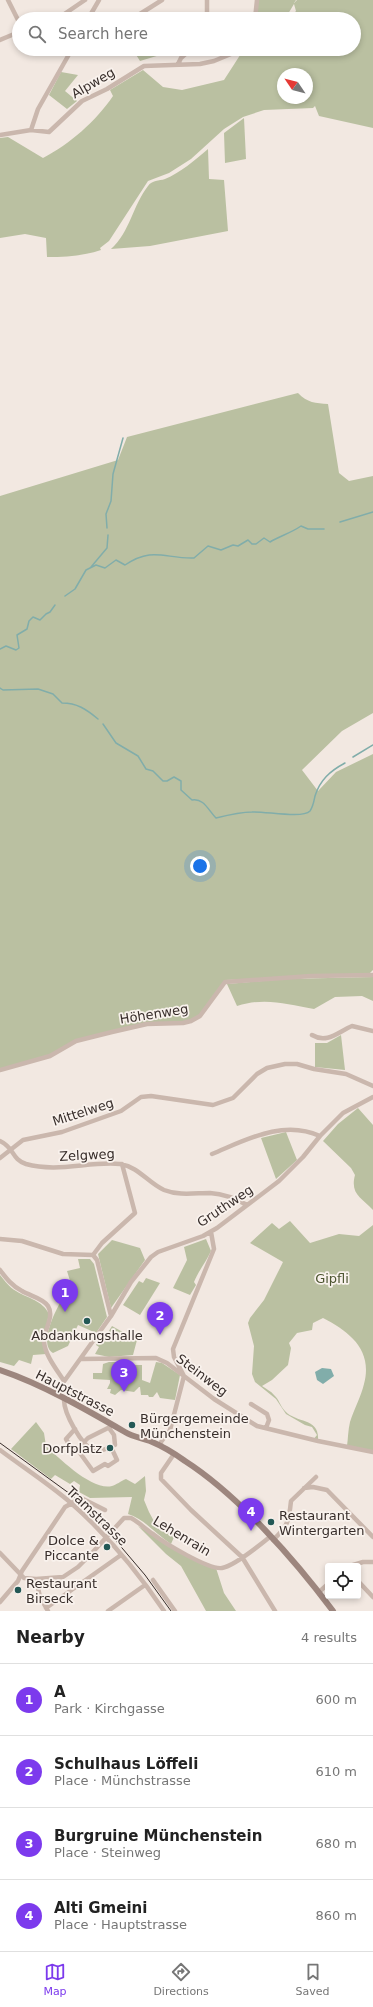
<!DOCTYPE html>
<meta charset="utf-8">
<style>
:root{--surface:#fff;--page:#f6f6f6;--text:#222;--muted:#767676;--line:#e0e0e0;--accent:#7c3aed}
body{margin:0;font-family:"DejaVu Sans",sans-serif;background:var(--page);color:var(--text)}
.controls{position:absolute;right:12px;bottom:12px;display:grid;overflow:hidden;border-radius:4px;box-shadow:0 2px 6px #0003}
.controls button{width:36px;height:36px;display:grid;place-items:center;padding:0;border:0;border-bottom:1px solid var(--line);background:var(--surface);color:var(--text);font:20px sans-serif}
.compass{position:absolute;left:277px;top:68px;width:36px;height:36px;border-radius:50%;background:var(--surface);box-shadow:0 2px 6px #0003;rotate:305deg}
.you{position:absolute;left:200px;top:866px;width:14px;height:14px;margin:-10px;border:3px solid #fff;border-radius:50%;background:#1a73e8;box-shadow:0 0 0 6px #1a73e833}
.badge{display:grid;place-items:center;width:26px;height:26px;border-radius:50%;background:var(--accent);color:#fff;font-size:13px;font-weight:700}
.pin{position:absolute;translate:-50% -33px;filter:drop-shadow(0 1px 2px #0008)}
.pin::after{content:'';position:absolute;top:21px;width:14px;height:12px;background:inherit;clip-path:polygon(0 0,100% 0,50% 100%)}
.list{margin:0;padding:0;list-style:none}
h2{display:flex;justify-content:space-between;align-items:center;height:52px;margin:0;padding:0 16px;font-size:17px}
h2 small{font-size:13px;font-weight:400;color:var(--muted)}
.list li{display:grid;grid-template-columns:26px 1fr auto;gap:12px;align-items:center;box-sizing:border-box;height:72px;padding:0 16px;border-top:1px solid var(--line)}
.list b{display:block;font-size:15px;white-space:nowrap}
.list p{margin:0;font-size:13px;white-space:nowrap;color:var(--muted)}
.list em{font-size:13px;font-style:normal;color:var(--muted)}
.icon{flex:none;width:22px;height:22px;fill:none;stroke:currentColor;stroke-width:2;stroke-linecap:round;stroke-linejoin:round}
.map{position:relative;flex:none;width:373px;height:1611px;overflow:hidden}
.search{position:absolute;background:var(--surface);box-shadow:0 2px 6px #0003;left:12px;right:12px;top:12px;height:44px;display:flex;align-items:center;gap:10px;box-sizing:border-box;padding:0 14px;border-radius:22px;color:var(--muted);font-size:15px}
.sheet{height:340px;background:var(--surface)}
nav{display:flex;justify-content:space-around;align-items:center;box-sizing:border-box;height:56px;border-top:1px solid var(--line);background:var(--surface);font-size:11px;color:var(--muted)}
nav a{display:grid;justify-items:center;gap:2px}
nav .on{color:var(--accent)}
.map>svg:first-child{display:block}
.green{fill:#bac0a1;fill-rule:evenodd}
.water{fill:#81adaa}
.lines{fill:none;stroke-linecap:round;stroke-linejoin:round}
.stream{stroke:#81adaa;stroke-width:1.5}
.street{stroke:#cab7ad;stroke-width:4.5}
.secondary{stroke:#9d867e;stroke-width:6}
.tram{stroke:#382e2b;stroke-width:1}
.poi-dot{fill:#235855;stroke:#f9f2ed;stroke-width:1.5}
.labels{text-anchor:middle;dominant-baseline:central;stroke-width:3.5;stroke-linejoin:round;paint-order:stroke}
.street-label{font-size:13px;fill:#382e2b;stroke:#f9f2ed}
.park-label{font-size:13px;fill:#4c5530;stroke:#f9f2ed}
.poi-label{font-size:13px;fill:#382e2b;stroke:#f9f2ed;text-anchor:start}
</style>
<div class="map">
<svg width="373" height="1611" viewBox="0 0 373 1611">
<rect width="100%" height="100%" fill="#f2e8e1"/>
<path class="green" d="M257,0H296L294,3L297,0H373V128L319,116L315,106L313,108L264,110L243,117L224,129L191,159L169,173L148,181L109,241L100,248L101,250C83,256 67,257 47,257L46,238L25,234L0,238V138L8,137L43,158C70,144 96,121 113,96L110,90L143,70L163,87L182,90L224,80L244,49H354V19H289L296,11L294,4L285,19H255ZM283,74H307V98H283Z
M156,49L160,55L140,61L133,50Z
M61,72L78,75L65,91L77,101L67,109L49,95Z
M244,118L246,159L225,163L224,133Z
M208,149L209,179L224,180L228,231L150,246L111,249C130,232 133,205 148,186C152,180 159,181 165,179C180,173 195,160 208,149Z
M298,393C307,403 316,403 328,404L339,473L349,481L373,476V713L342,731L302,770L318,791L336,772L373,754V970L369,974L226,980L200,1016L191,1021L147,1024L76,1041L50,1056L0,1070V496L118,460L127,437Z
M373,977V1001L362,996L335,997L314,1009C286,1004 265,997 237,1006L227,984L285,979Z
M341,1035L345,1070L315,1067V1043H327Z
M358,1108L373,1125V1210C361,1197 350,1194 355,1175L351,1168L323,1141L338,1124Z
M286,1132L297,1160L276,1179L261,1138Z
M290,1221L310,1243L339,1234L359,1236L373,1225V1451L347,1446C348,1439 348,1430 350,1422C354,1409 361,1397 364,1384C373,1350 350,1332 323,1318L313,1323L312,1330L297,1333L289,1343L291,1348L288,1365L272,1380L262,1386C266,1389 271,1391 274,1395C279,1399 280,1406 285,1411C297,1424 320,1417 318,1441L313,1440L317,1435L312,1427L305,1425L286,1414L276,1399L255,1382L252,1374L254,1346L248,1323L250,1318L264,1300L283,1262L250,1243L272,1223L279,1229Z
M206,1239L211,1251C206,1262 199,1270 194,1282L196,1285L190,1295L173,1288L187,1260L184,1247Z
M112,1240L140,1248L145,1260L111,1308L98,1254Z
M78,1259H90L94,1264L107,1317L96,1333L78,1325L68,1346L53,1353C35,1342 63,1297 71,1284L67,1271L80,1268Z
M0,1275C5,1281 9,1287 16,1291C29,1299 42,1300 49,1314L45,1331L46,1354L33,1355L31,1364L19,1360L14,1366L0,1362Z
M146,1278L160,1283L140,1315L123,1305L139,1281L143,1283Z
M112,1326L137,1340L133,1355L109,1357L95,1354L99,1347L96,1345L99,1340L102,1342Z
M109,1362H127L129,1365H142V1380L150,1383L156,1362L162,1363L180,1375L175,1400L160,1398L157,1392L153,1397H149L148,1395H141L140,1387H139L134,1392L121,1390L115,1395L110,1393L111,1389H107L110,1383V1380L93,1379V1373H102L103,1364Z
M36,1422L44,1433L46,1446C59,1458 92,1491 112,1486C116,1485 121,1481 126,1479L135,1484L145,1476L146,1491L144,1500L149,1512L156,1525L175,1535L171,1544C157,1535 143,1518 128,1514L132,1497L90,1498L79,1492L80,1485L74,1481L70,1484L55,1475L51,1479L11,1449Z
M138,1526L187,1555L216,1568L224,1593L236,1611H206L181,1566L166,1554Z"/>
<path class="water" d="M322,1368L331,1369L334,1376L323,1384L317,1380L315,1372Z"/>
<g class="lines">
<path class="stream" d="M340,522L373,512
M107,528L106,514L111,501L113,474L123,438
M91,567L107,548L108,535
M65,596L75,589L86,570L96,565L105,568L116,560L125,565C153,546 165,559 194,558L208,546L221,550L233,545L238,546L248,540L252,544H256L264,538L270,542C280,536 291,533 301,526L308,529H324
M0,649L6,646L16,650L19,648L17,635L27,629L29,621L33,617L40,620L46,614L50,612L55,605
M0,688L3,690L38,689L53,694L62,703C77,703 86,709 98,719
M103,724L116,743L138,756L146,769L153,771L163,781H167L174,777L181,781V790L192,800C204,798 208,810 216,818C228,815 240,812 252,812C265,811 302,819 310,811C313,807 314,801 315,796C320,780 330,771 345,763
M353,757L373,745"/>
<path class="street" d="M8,0L19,22
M57,19L85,0
M88,19L99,0
M132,19L162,0
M207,19V0
M255,19L257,0
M0,40L19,32
M71,50L81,49
M178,64L181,58L191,49
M31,130L38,109L72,49
M0,135L31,130L49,132L82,101L107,89L144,66L200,64L214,61L243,49
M312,1035C327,1044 338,1032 352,1026L373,1031
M0,1070L50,1056L76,1041L112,1032L147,1024L183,1023L191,1021L200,1016L225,982L311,976L373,975
M0,1141C15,1148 11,1159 26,1164C58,1173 89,1161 120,1164C139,1167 148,1183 164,1190C179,1196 195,1193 210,1193C224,1194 235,1198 247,1205
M212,1154C246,1140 283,1119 320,1136
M0,1158L23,1140L62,1132L121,1111L141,1097L151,1096L213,1105L233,1098L257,1074L267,1068L285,1064H297L314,1069L346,1074L373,1086
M0,1239L22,1241L63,1254L93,1255L97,1260L111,1316
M93,1255L102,1243L135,1213L122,1164
M0,1270C6,1278 12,1286 22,1291C30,1296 43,1298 48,1306C55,1317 43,1331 44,1342C45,1355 57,1370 64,1381
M81,1359L156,1358L167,1363L214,1399L257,1426L318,1441L373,1452
M55,1394L111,1316L131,1282L151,1257L158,1252L203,1236L217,1228L279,1181L303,1157L320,1136L343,1113L373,1097
M64,1400C64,1413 81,1445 94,1451C99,1453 110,1447 115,1445L114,1435L109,1428
M251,1404L267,1414L269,1420L266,1428
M75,1429L66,1439L73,1451L77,1449L93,1471L105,1464L108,1466L117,1460L111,1447
M161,1446V1442L170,1430L184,1376L174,1357L173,1349L214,1249L211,1232
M77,1449L88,1438L110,1427
M0,1450C24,1468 49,1484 71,1503C106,1534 138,1572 164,1611
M174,1454L161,1473V1479L191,1510L242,1557L275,1611
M304,1488L313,1487L327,1490L373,1537
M273,1540C288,1526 289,1521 291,1501L316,1477
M0,1553L24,1578L36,1579L63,1577L78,1567L92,1553L124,1518H131C139,1522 145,1529 153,1534C164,1543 209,1570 222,1568C234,1566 260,1545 271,1536
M350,1566L363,1562H373
M36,1579L40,1597L48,1611
M153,1580L175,1611
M358,1581L373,1597
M319,1592L328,1584
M0,1602L18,1581L22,1571L65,1507L81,1498L105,1510
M46,1608L121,1555
M108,1611L145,1585"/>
<path class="secondary" d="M0,1370C42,1384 87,1410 125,1432C133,1437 142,1438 150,1441C162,1446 174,1453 185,1461C238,1495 295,1560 333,1611"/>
<path class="tram" d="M0,1443L77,1499L94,1515L145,1575L171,1611"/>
</g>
<g class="poi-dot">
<circle cx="87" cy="1321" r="4"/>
<circle cx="132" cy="1425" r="4"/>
<circle cx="110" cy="1448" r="4"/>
<circle cx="271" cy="1522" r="4"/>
<circle cx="107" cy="1547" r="4"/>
<circle cx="18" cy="1590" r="4"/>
</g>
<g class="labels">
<g class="street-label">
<text transform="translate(93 83) rotate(-30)">Alpweg</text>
<text transform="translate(154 1014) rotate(-9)">Höhenweg</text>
<text transform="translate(83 1112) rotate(-18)">Mittelweg</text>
<text transform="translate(87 1155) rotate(-3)">Zelgweg</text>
<text transform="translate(225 1206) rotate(-34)">Gruthweg</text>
<text transform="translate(202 1375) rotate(37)">Steinweg</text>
<text transform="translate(75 1393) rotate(27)">Hauptstrasse</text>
<text transform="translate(97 1516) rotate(44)">Tramstrasse</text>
<text transform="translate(182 1536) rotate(31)">Lehenrain</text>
</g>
<g class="park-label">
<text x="332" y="1278">Gipfli</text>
</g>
<g class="poi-label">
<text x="87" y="1335" text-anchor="middle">Abdankungshalle</text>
<text x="140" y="1418">Bürgergemeinde<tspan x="140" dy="15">Münchenstein</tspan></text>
<text x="102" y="1448" text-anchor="end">Dorfplatz</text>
<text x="279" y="1515">Restaurant<tspan x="279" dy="15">Wintergarten</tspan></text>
<text x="99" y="1540" text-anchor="end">Dolce &amp;<tspan x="99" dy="15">Piccante</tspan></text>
<text x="26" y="1583">Restaurant<tspan x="26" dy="15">Birseck</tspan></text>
</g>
</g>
</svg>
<div class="controls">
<button><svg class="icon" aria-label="locate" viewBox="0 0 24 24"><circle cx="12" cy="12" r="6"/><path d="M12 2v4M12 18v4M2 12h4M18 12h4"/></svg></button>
</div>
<svg class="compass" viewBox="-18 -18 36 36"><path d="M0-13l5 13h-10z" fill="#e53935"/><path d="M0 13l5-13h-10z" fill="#767676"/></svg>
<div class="you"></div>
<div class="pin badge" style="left:65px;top:1312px">1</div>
<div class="pin badge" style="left:160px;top:1335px">2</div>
<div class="pin badge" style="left:124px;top:1392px">3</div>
<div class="pin badge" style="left:251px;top:1531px">4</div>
<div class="search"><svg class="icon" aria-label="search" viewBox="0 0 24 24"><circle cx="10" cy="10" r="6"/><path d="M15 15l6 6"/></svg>Search here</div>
</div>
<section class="sheet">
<h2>Nearby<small>4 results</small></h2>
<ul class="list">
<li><span class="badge">1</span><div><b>A</b><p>Park · Kirchgasse</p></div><em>600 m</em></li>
<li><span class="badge">2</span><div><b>Schulhaus Löffeli</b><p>Place · Münchstrasse</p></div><em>610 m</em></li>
<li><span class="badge">3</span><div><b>Burgruine Münchenstein</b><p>Place · Steinweg</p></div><em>680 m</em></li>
<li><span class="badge">4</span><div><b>Alti Gmeini</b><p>Place · Hauptstrasse</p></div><em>860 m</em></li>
</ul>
</section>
<nav>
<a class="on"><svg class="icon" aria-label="map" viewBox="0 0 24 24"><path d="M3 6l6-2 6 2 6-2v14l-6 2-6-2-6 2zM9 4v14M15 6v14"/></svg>Map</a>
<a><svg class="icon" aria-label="directions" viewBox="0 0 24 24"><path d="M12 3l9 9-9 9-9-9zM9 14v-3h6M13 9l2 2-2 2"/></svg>Directions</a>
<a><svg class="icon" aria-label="saved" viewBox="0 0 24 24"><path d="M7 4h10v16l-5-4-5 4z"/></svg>Saved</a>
</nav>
